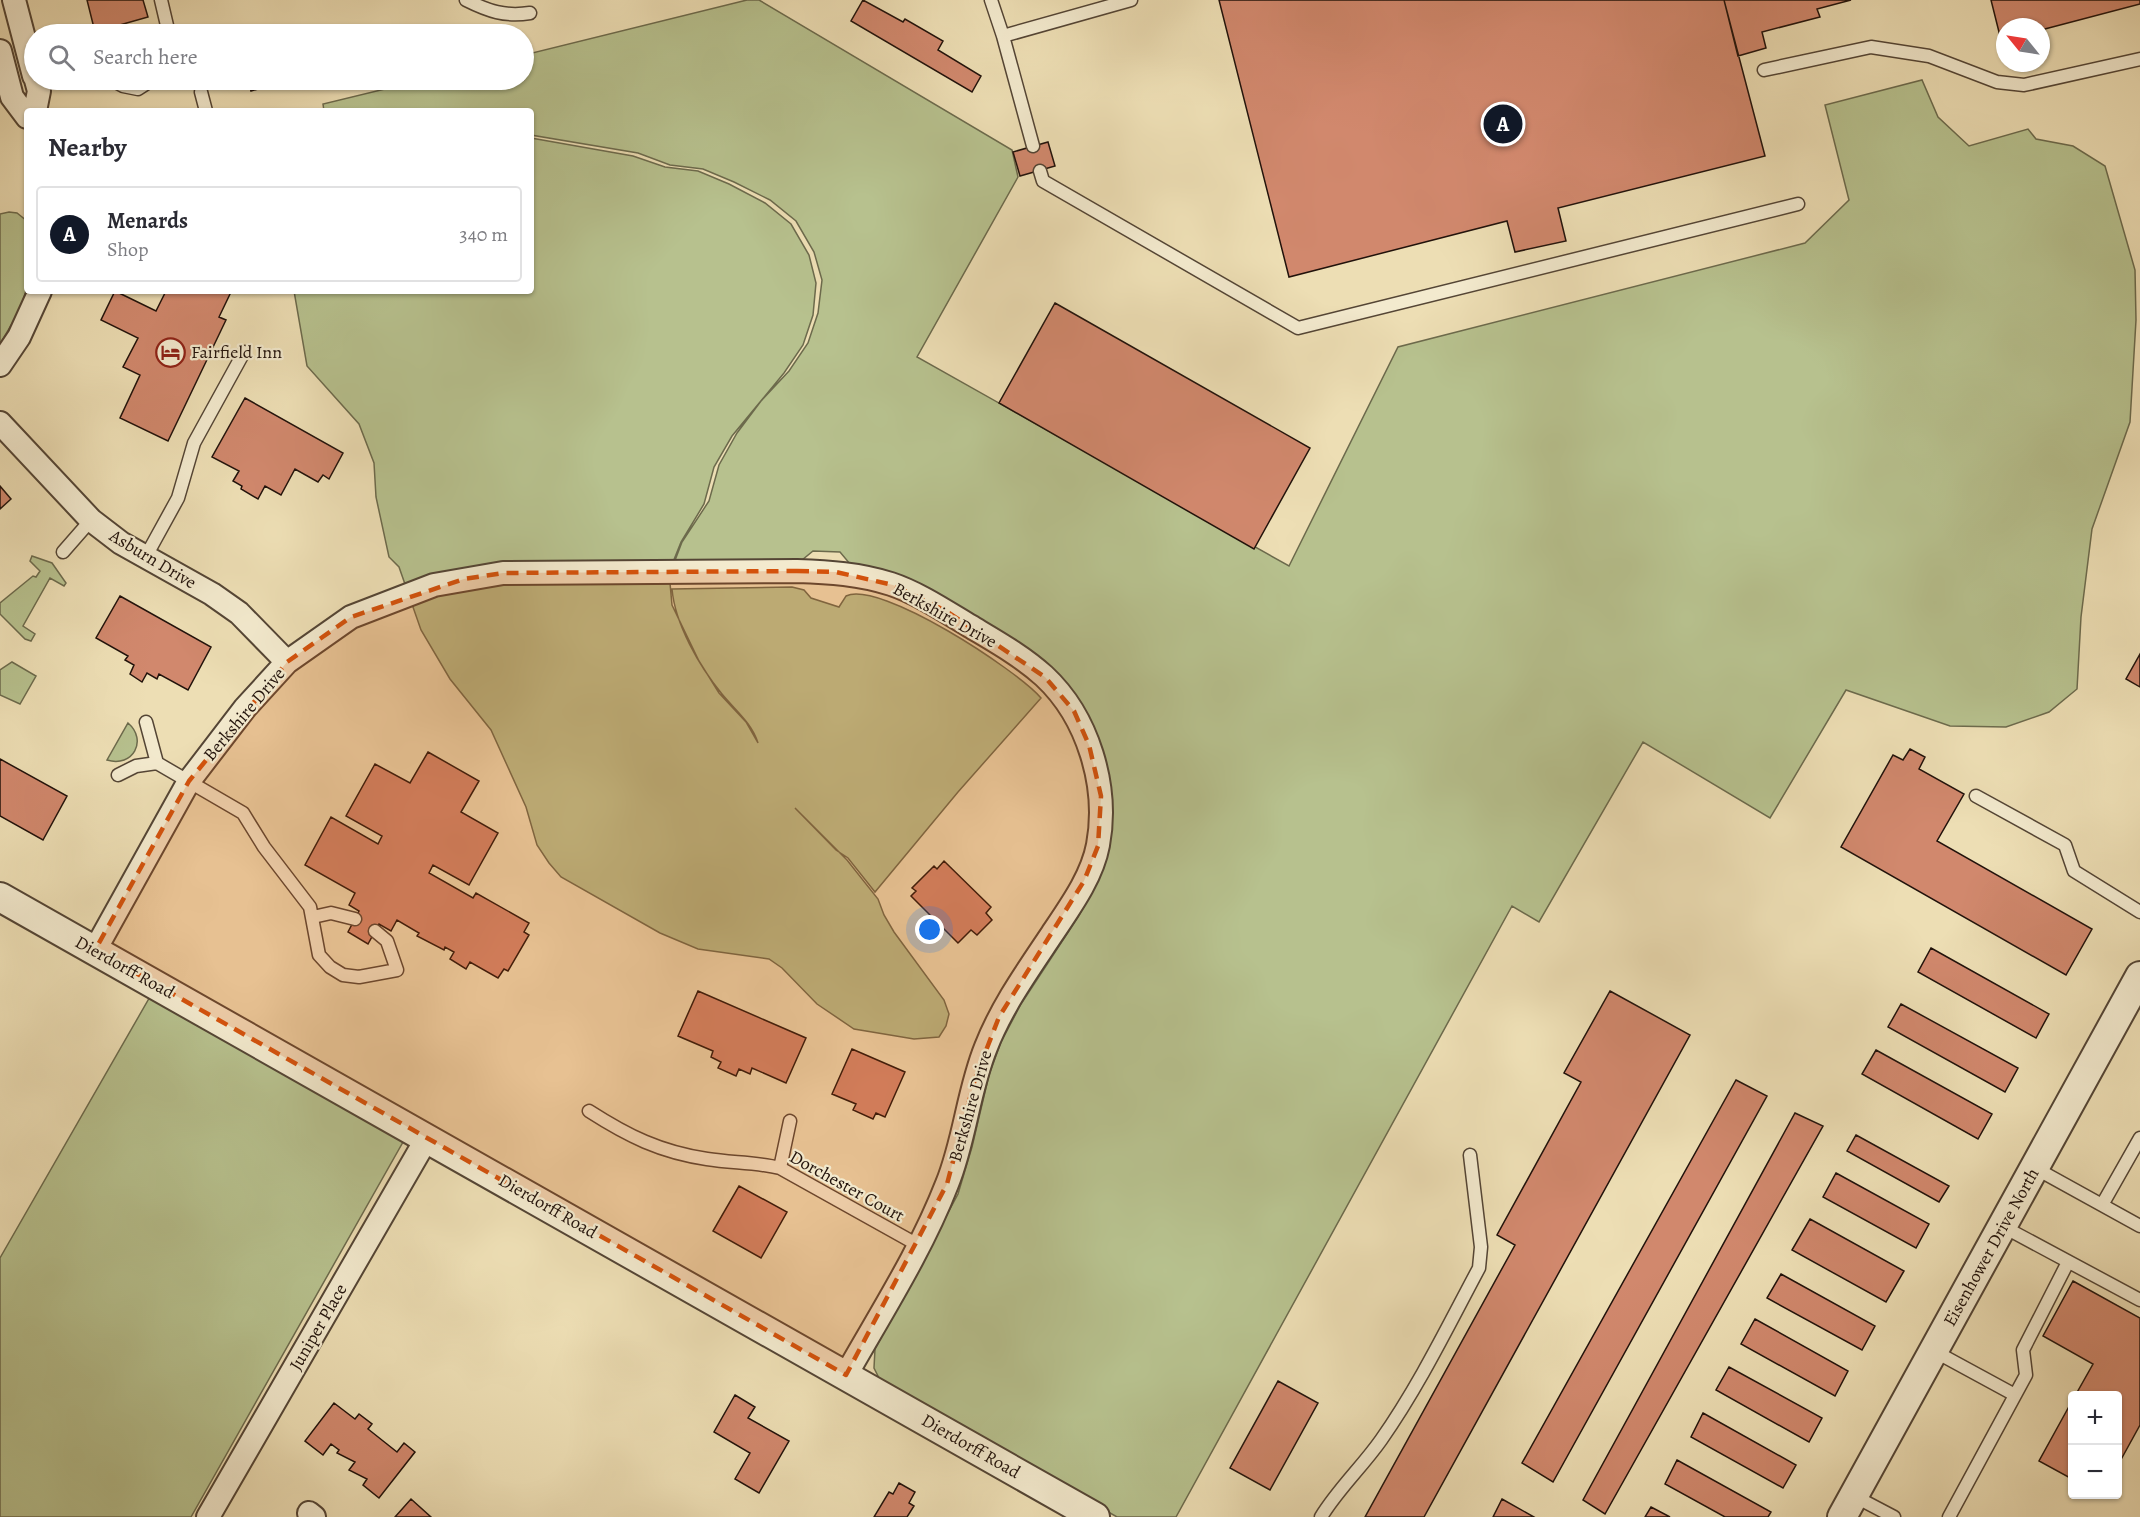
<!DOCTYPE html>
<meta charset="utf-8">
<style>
:root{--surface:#fff;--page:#f2f2f3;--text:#2b2b33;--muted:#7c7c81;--line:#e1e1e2;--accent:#111827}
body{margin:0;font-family:Alegreya,serif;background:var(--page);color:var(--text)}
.controls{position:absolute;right:18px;bottom:18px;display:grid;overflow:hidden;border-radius:6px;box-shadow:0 2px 4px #0004}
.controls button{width:54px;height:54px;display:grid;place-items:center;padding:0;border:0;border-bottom:2px solid var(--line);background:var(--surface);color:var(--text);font:30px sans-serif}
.compass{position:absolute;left:1996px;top:18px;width:54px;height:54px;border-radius:50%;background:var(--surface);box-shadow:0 2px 4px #0004;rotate:300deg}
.you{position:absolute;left:930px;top:930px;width:21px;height:21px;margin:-15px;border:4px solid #fff;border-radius:50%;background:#1a73e8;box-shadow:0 0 0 9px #1a73e833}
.badge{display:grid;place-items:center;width:39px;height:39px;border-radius:50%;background:var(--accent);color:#fff;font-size:20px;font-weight:700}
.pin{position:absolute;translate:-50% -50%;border:3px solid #fff;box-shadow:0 2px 6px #0006}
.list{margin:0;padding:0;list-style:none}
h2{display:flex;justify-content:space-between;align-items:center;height:78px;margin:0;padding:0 24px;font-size:26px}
h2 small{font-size:20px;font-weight:400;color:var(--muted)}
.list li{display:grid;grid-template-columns:39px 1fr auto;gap:18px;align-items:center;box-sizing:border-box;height:96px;margin:0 12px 12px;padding:0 12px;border:2px solid var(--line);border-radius:6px}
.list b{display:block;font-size:22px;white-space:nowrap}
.list p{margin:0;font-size:20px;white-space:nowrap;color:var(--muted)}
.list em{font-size:20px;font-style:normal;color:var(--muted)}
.icon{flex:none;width:33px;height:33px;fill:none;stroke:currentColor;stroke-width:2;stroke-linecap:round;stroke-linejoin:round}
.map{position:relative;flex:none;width:2140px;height:1517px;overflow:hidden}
.search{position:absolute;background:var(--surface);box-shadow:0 2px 4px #0004;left:24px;top:24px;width:510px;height:66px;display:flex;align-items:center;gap:15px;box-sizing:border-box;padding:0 21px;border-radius:33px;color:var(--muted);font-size:22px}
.panel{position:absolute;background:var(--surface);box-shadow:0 2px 4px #0004;left:24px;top:108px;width:510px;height:186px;border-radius:6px}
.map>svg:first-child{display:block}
.green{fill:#b7c18e;stroke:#6c6a4c;stroke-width:1.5}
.building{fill:#d1886d;stroke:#21120b;stroke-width:1.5}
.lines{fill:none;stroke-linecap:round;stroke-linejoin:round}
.service-casing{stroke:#544535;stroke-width:15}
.minor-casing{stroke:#544535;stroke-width:26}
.tertiary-casing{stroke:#544535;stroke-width:32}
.service{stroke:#f3eace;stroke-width:12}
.minor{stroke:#f3eace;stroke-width:22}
.tertiary{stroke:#f3eace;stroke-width:28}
.marked{fill:#d4520c;fill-opacity:0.2;stroke:#d4520c;stroke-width:4.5;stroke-dasharray:12 8;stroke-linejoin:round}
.labels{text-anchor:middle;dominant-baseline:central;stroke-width:4.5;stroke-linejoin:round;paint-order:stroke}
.poi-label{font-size:18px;fill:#21120b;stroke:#f3eace;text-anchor:start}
.street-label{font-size:18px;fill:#21120b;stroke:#f3eace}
</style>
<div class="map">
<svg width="2140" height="1517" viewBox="0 0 2140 1517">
<rect width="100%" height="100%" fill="#eddeb4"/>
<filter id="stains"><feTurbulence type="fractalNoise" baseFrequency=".00333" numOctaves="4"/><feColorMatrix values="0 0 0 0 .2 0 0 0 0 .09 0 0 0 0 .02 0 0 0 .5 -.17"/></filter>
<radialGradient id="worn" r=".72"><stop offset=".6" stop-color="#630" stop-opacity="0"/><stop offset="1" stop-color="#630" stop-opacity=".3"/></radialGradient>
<path class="green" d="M747,0H759L1012,150L1018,177L917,357L1289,566L1398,347L1805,243L1849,200L1825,105L1922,80L1938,117L1969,146L2028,129L2036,139L2073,146L2105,166L2135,270L2136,320L2130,422L2092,529L2081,617L2077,689L2049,712L2006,727L1950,726L1846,690L1770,818L1643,742L1539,922L1512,906L1176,1517H1117L881,1382L874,1368L875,1349L958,1194L972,1147L989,1075L1001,1042L1021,1004L1078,917L1097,883L1108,847L1082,707L850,564L840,552L813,551L802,560L674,563L682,542L709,501L719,465L737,433L761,401L789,371L808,343L818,313L822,280L814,252L796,221L770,200L734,182L703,169L670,165L638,153L531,135V111H324L323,104L422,80H524V55Z
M531,138L633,156L665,167L698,171L729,184L765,203L791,224L809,255L816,283L813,315L803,345L784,373L732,436L714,467L704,504L681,542L669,572L672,605L699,661L719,693L746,722L758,743C752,723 735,710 722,694C699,666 675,624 672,589L792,587L804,590L811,598L839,607L846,596C880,580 1017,670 1041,698L958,792L875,892L848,858L836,850L795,808L847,860L878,899L884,915L894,932L944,1000L949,1014L946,1026L939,1037L914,1039L854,1029L817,1004L782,968L769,959L698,949L660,933L561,877L549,863L537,845L526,807L491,730L450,679L421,630L399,567L389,557L376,497L374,463L359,424L307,366L294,291H531Z
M9,212L17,213L27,221V288L19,312L0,344V214Z
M32,556L52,563L66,583L64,586L50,578L23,626L35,634L31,641L25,639L0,614V603L33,576L36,577L40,571L30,561Z
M12,662L36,676L20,704L0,695V670Z
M128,723C148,740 133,768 107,760Z
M151,995L403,1142L191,1517H0V1258Z"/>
<path class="building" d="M87,0H143L148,17L95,32Z
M863,0L903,22L905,19L943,41L938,50L981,76L972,92L851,21Z
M1219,0H1724L1765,156L1558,208L1566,241L1515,252L1507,221L1289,277Z
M1724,0H1851L1817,9L1820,17L1762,32L1766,48L1738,56Z
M1991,0H2140V4L2041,30V27H2005V39L2001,40Z
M248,80H274L275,84L251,91Z
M1048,142L1055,166L1020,176L1013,152Z
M115,291L156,311L166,291L231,292L219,317L226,320L168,441L120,418L140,375L123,367L138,338L101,320Z
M1055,303L1310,448L1254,549L999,403Z
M245,398L343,453L329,479L323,475L318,482L295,469L281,495L265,486L258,499L241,489L242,486L233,481L239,471L212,457Z
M0,486L11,499L0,509Z
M120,596L211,647L188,690L159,674L157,679L147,673L142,682L130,674L134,665L125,660L128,656L96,638Z
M2140,654V687L2126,679Z
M1910,749L1925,757L1919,769L1964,794L1937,841L2092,929L2066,975L1841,847L1893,755L1903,760Z
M428,752L479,781L461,812L498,833L469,885L433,865L429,873L473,898L476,893L529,923L524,932L529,935L508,971L504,969L498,978L470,962L466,969L450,959L454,952L445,947L444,950L417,936L419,933L397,920L391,931L379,924L368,944L348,932L359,911L349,905L355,893L305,865L331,817L378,844L382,836L346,816L375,764L410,783Z
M0,759L67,796L43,840L0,816Z
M944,861L991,907L986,913L992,920L977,935L971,930L958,943L911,896L916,891L912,888L934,866L937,869Z
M1931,948L2049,1014L2036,1038L1918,972Z
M698,991L806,1038L786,1083L752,1068L750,1074L739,1069L736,1076L718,1068L721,1062L711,1057L713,1051L678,1036Z
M1610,991L1690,1035L1424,1517H1365L1515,1245L1497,1235L1581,1082L1564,1073Z
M1901,1004L2018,1068L2005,1092L1888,1027Z
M852,1049L905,1072L885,1117L876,1113L873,1119L853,1110L856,1104L832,1094Z
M1876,1050L1992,1114L1978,1139L1862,1074Z
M1736,1080L1767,1096L1553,1482L1522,1463Z
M1795,1113L1823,1126L1605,1514L1583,1500Z
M1856,1135L1949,1186L1939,1202L1847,1151Z
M1836,1173L1929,1224L1916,1248L1823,1197Z
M739,1186L787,1212L761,1258L713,1231Z
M1810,1219L1904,1271L1886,1302L1792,1250Z
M1781,1274L1875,1326L1862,1350L1767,1298Z
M2073,1281L2140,1318V1425L2118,1465V1396H2075L2093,1364L2043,1336Z
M1755,1319L1848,1371L1835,1396L1741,1344Z
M1729,1367L1822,1418L1809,1442L1716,1390Z
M1278,1381L1318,1403L1270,1490L1230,1468Z
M735,1395L755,1407L748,1418L789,1441L759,1493L735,1479L750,1453L714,1432Z
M2072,1401V1479L2039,1461Z
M334,1403L355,1419L359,1414L372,1424L368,1429L397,1452L404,1443L415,1452L379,1498L363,1485L367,1479L349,1470L355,1462L337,1453L339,1450L331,1444L323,1455L305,1441Z
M1703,1413L1796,1465L1783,1488L1691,1437Z
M1677,1460L1771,1512L1768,1517H1725L1665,1484Z
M899,1483L915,1492L909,1503L914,1506L907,1517H874L889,1492L893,1494Z
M411,1499L431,1517H395Z
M1502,1499L1534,1517H1493Z
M1651,1507L1670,1517H1645Z"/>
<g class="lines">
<defs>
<path id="service" d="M161,0L169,34
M466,0C488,11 505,17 530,13
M991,0L1003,36L1131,0
M1003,36L1033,146
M1764,70L1871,47L1929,56L1997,82L2024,85L2140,59
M112,80L123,86L138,89L152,80
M201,92L206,111
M1040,171L1043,181L1298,328L1798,204
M63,552L91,520
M145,558L178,498L194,443L244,352
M157,763L243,813L264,847L310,907L319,955L330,967L343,975L359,977L397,970L387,941L375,931
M118,775L136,766L157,763L146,722
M1976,796L2065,845L2074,871L2140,912
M313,917L331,913L355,919
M589,1111C628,1136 660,1152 707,1159C732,1163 755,1162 780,1168L918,1245
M780,1168L790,1121
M2035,1168L2140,1226
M2102,1205L2140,1138
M2002,1226L2140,1300
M1934,1351L2015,1395
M1854,1496L1894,1517
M1321,1517C1338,1489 1362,1467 1381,1440C1419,1386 1448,1326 1479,1268L1481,1247L1470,1155
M1949,1517L2026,1375L2023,1350L2068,1262"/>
<path id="minor" d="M14,0L34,76
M0,51L12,97L27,117
M35,111L39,91L36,80
M0,365L19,337L40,291
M0,423L91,520L121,543L212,594L239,613L287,662
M95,950L189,781L245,708L287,662L351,617L434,585L503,573L797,571C829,572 860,574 891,584C918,593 945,611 970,626C995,641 1022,656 1044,676C1088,717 1109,786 1098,845C1092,877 1070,907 1052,934C1028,970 1002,1006 986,1047C968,1091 965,1140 947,1184C921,1251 881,1313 846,1375
M309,1513L314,1517
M208,1517L427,1138"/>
<path id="tertiary" d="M0,897L1095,1517
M1842,1517L2140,976"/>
</defs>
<use href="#service" class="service-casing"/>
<use href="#minor" class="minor-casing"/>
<use href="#tertiary" class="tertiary-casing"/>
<use href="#service" class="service"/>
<use href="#minor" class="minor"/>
<use href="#tertiary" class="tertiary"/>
</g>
<path class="marked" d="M797,571L836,572L893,585L946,611L1045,677L1074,711L1089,745L1101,796L1098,846L1084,881L999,1017L975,1079L947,1184L846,1375L95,950L189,781L287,662L351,617L464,579L503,573Z"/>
<defs>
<symbol id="hotel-ring" viewBox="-11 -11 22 22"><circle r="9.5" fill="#f3eace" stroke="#8f2418" stroke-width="1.5"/><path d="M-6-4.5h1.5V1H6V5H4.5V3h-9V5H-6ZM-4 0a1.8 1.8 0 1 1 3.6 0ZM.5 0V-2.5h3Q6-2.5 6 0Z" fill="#8f2418"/></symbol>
</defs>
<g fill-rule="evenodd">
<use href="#hotel-ring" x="154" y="336" width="33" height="33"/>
</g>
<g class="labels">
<g class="poi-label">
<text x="191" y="352">Fairfield Inn</text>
</g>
<g class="street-label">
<text transform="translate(153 559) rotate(31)">Asburn Drive</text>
<text transform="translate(945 615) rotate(29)">Berkshire Drive</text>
<text transform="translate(244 714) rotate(-50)">Berkshire Drive</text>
<text transform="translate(125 967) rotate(29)">Dierdorff Road</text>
<text transform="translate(970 1106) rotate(-74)">Berkshire Drive</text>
<text transform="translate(847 1186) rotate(29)">Dorchester Court</text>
<text transform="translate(548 1206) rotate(30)">Dierdorff Road</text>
<text transform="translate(1991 1247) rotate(-61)">Eisenhower Drive North</text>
<text transform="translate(318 1327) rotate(-60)">Juniper Place</text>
<text transform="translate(971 1446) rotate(30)">Dierdorff Road</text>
</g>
</g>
<rect width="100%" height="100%" filter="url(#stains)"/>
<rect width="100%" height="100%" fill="url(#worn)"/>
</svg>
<div class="controls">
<button>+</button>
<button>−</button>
</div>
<svg class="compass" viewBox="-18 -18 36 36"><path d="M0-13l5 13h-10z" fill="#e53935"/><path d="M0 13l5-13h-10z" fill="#7c7c81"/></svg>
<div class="you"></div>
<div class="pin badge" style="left:1503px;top:124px">A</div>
<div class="search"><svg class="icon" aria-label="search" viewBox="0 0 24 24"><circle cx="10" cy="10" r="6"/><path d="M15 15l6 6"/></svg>Search here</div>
<section class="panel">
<h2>Nearby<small></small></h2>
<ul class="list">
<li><span class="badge">A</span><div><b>Menards</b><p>Shop</p></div><em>340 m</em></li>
</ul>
</section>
</div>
